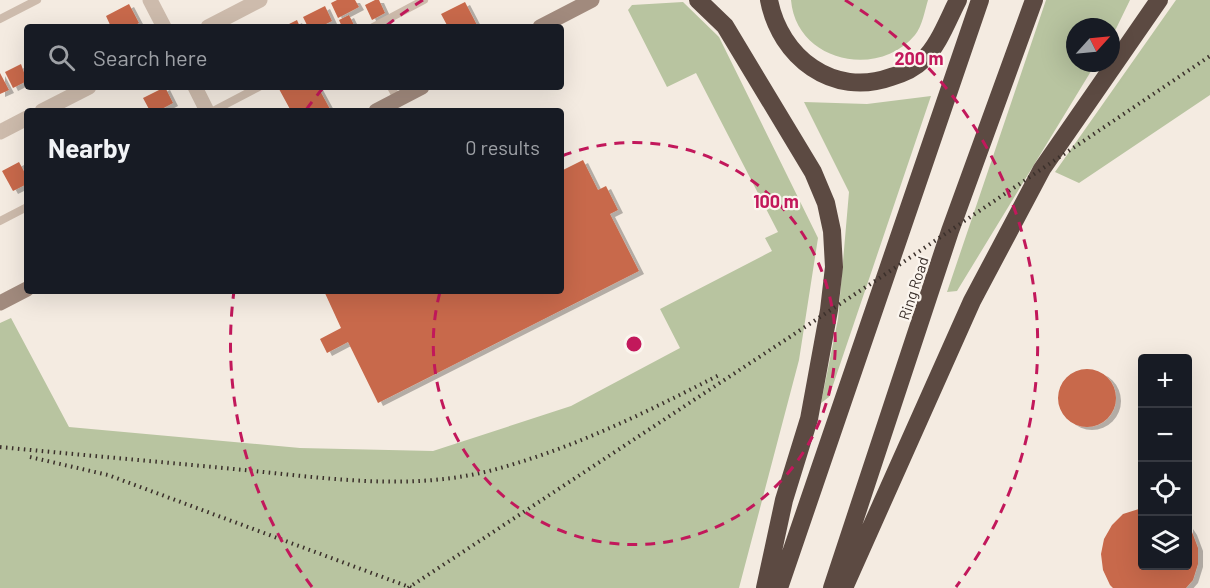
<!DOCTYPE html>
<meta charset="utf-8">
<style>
:root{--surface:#171b24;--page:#242831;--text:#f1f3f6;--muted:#9ea1a6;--line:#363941}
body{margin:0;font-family:Barlow,sans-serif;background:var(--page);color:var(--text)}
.controls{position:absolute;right:18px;bottom:18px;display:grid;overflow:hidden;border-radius:6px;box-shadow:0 6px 24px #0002}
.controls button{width:54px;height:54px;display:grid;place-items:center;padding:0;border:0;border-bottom:2px solid var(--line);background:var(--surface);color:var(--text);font:30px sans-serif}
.compass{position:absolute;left:1066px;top:18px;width:54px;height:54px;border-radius:50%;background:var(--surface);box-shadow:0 6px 24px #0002;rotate:63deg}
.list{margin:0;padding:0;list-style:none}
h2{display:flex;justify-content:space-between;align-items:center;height:78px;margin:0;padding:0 24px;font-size:26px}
h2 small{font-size:20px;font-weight:400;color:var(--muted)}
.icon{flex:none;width:33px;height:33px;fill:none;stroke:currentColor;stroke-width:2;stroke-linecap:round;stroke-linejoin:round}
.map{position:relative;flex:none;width:1210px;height:588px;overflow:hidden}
.search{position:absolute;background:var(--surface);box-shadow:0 6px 24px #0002;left:24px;top:24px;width:540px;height:66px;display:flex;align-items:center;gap:15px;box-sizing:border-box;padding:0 21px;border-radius:6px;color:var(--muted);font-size:22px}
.panel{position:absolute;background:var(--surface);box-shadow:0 6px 24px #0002;left:24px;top:108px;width:540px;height:186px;border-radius:6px}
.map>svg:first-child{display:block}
.green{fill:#b8c4a0}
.building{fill:#c8694b;filter:url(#shadow)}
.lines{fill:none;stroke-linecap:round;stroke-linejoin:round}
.service{stroke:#cdbbac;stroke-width:8}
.minor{stroke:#cdbbac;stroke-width:15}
.tertiary{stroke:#cdbbac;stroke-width:15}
.secondary{stroke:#a18a7d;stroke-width:15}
.motorway{stroke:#5c4a42;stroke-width:18}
.rail{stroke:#3b302b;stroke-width:4;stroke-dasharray:1.5 4.5;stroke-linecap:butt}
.ring{fill:none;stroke:#c2185b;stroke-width:3;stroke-dasharray:10 8}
.labels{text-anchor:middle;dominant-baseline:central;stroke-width:4.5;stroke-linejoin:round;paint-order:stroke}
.street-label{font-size:15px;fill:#3b302b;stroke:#fbf5ee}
.centre{fill:#c2185b;stroke:#fbf5ee;stroke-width:3}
.ring-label{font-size:18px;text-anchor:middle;font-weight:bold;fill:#c2185b;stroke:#fbf5ee;stroke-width:4.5;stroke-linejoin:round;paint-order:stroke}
</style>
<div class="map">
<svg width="1210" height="588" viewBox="0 0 1210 588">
<defs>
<filter id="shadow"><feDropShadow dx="5" dy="3" stdDeviation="0" flood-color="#0004"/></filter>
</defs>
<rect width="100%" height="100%" fill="#f4ebe1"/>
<path class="green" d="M791,0H928C925,10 922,27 915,35C877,80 796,61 791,0Z
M1046,0H1130L1111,39V27H1075V63H1096L957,291L947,292Z
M1176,0H1210V95L1079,183L1055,172Z
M683,2L719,37L818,238L799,360L739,588H0V323L11,318L69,427L300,448L433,451L571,406L680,348L660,309L772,251L765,238L778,232L696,73L667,87L628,10L632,5Z
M931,96L829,397L821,403L838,319L849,192L804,102L867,104Z"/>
<path class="building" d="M337,0H355L359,7L338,18L331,3Z
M375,0H379L385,13L372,20L365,5Z
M465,2L478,27H448L441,14Z
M129,4L139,23L132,27H111L106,16Z
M325,6L332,21L320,27H308L303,17Z
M349,15L355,27H342L339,20Z
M297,20L300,27H283Z
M21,64L27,81L13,88L5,72Z
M0,73L9,90L0,94Z
M165,87L173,103L158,111H150L143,98Z
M284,87H318L331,111H291L279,89Z
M583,160L598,190L606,186L618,210L610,214L639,271L378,403L348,342L327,353L320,339L341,328L324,291H561V171Z
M19,162L27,177V184L13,191L2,171Z
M1058 398a29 29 0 1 1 58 0a29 29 0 1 1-58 0Z
M1142,508V566H1188V526L1192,532L1198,548V564L1193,580L1186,588H1113L1110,585L1103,570L1101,554L1104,539L1112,525L1123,514Z"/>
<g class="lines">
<path class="service" d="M0,19L37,0
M373,27L424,0
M391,87L398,100
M213,111L259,87
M0,221L27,207"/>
<path class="minor" d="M208,27L260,0
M42,111L89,87
M0,132L27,118"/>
<path class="tertiary" d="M150,0L164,27
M195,87L207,111"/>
<path class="secondary" d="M540,27L592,0
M376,111L422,87
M0,303L27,289"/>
<path class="motorway" d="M698,0L725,26L813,172L826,203L832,231L834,267L829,310L809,419L784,500L765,588
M769,0C780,57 833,98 891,77C902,74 915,68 923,60C939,45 948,19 958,0
M779,588L980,0
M832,588L950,231L1034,0
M844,588L972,301L1042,169L1159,0"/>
<path class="rail" d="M0,447C81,455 163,462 244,470C325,478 409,491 489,471C570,450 645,413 719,375
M30,457L108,475L412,588
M408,588L884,275L1210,56"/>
</g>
<g class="ring">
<path d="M562 156A201 201 0 1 1 440 292"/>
<path d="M312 587A403 403 0 0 1 234 291M306 110A403 403 0 0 1 323 88M386 26A403 403 0 0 1 423 0M845 0A403 403 0 0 1 956 587"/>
</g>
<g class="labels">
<g class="street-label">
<text transform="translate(913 288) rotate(-72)">Ring Road</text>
</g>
</g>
<circle cx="634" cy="344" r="9" class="centre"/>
<g class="ring-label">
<text x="919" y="65">200 m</text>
<text x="776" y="208">100 m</text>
</g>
</svg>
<div class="controls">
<button>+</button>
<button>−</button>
<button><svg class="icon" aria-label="locate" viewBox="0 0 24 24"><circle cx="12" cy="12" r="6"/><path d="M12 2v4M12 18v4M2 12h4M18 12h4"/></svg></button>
<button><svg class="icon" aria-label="layers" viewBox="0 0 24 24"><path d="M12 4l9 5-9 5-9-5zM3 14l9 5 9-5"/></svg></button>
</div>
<svg class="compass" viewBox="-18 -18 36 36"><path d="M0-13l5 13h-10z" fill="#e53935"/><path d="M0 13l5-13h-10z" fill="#9ea1a6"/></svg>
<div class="search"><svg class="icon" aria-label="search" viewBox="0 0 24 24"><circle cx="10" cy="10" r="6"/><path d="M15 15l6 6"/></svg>Search here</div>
<section class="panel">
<h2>Nearby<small>0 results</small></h2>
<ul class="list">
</ul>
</section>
</div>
